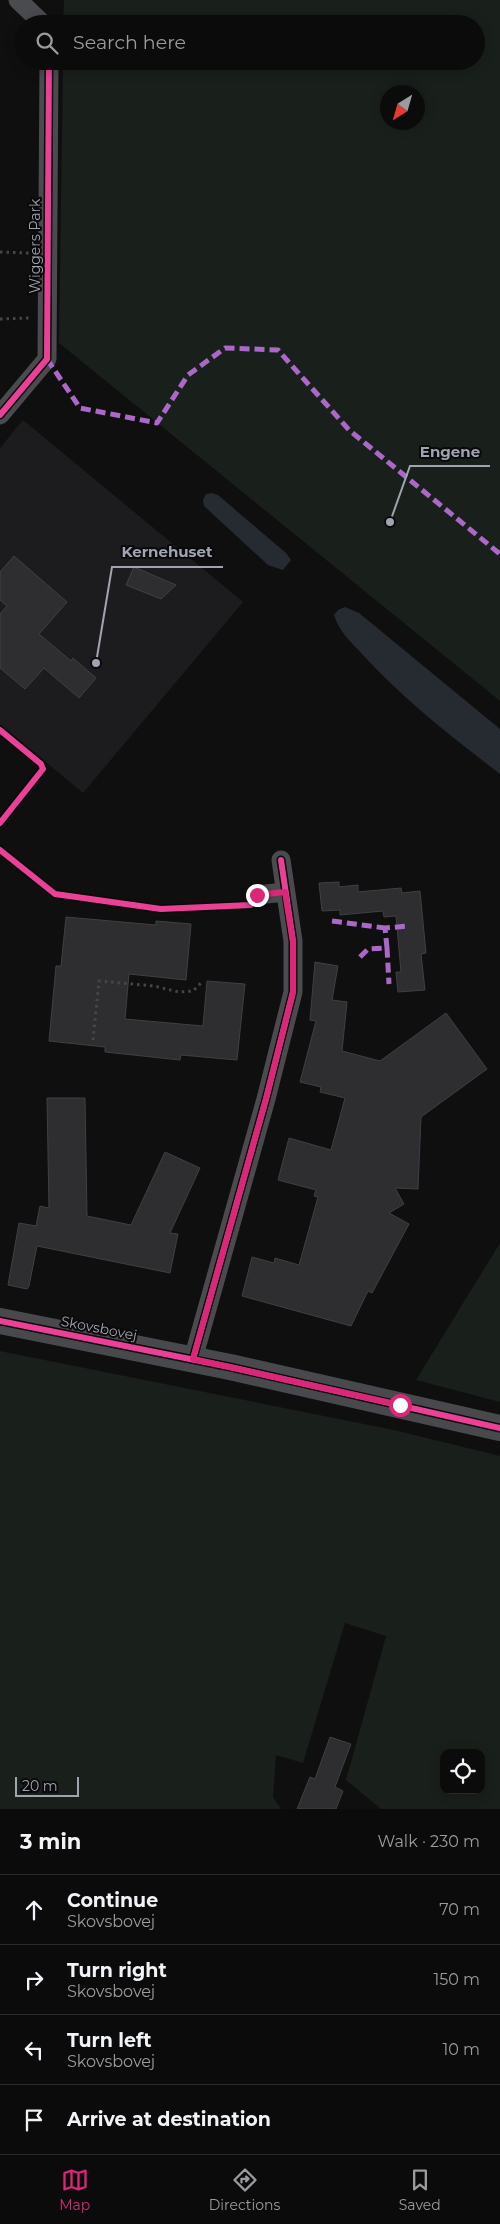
<!DOCTYPE html>
<meta charset="utf-8">
<style>
:root{--surface:#0b0b0c;--page:#19191a;--text:#f1f3f6;--muted:#9a9b9d;--line:#2b2b2d;--accent:#db2777}
body{margin:0;font-family:Montserrat,sans-serif;background:var(--page);color:var(--text)}
.controls{position:absolute;right:15px;bottom:15px;display:grid;overflow:hidden;border-radius:10px;box-shadow:0 2px 12px #0003}
.controls button{width:45px;height:45px;display:grid;place-items:center;padding:0;border:0;border-bottom:1px solid var(--line);background:var(--surface);color:var(--text);font:25px sans-serif}
.compass{position:absolute;left:380px;top:85px;width:45px;height:45px;border-radius:50%;background:var(--surface);box-shadow:0 2px 12px #0003;rotate:217deg}
.scale{position:absolute;left:15px;bottom:12px;width:64px;box-sizing:border-box;padding-left:5px;border:2px solid #a0a4b1;border-top:0;font-size:14px;line-height:18px;white-space:nowrap;color:#a0a4b1;-webkit-text-stroke:4px #0a0a0b;paint-order:stroke}
.stop{position:absolute;width:15px;height:15px;margin:-11px;border:4px solid #db2777;border-radius:50%;background:#fff}
.stop.end{background:#db2777;border-color:#fff;box-shadow:0 1px 5px #0008}
.list{margin:0;padding:0;list-style:none}
h2{display:flex;justify-content:space-between;align-items:center;height:65px;margin:0;padding:0 20px;font-size:21px}
h2 small{font-size:16px;font-weight:400;color:var(--muted)}
.list li{display:grid;grid-template-columns:32px 1fr auto;gap:15px;align-items:center;box-sizing:border-box;height:70px;padding:0 20px;border-top:1px solid var(--line)}
.list b{display:block;font-size:19px;white-space:nowrap}
.list p{margin:0;font-size:16px;white-space:nowrap;color:var(--muted)}
.list em{font-size:16px;font-style:normal;color:var(--muted)}
.icon{flex:none;width:28px;height:28px;fill:none;stroke:currentColor;stroke-width:2;stroke-linecap:round;stroke-linejoin:round}
.map{position:relative;flex:none;width:500px;height:1809px;overflow:hidden}
.search{position:absolute;background:var(--surface);box-shadow:0 2px 12px #0003;left:15px;right:15px;top:15px;height:55px;display:flex;align-items:center;gap:12px;box-sizing:border-box;padding:0 18px;border-radius:28px;color:var(--muted);font-size:19px}
.sheet{height:345px;background:var(--surface)}
nav{display:flex;justify-content:space-around;align-items:center;box-sizing:border-box;height:70px;border-top:1px solid var(--line);background:var(--surface);font-size:14px;color:var(--muted)}
nav a{display:grid;justify-items:center;gap:2px}
nav .on{color:var(--accent)}
.map>svg:first-child{display:block}
.built{fill:#1c1c1e}
.green{fill:#191f1a;fill-rule:evenodd}
.water{fill:#262b32}
.building{fill:#2e2e30;stroke:#3e4044}
.lines{fill:none;stroke-linecap:round;stroke-linejoin:round}
.path{stroke:#45464a;stroke-width:3;stroke-dasharray:2.5 4;stroke-linecap:butt}
.street{stroke:#4a4b4f;stroke-width:19}
.secondary{stroke:#48494c;stroke-width:26}
.quiet{stroke:#ac68c9;stroke-width:5;stroke-dasharray:10 5;stroke-linecap:butt}
.cycleway-casing{stroke:#0a0a0b;stroke-width:9}
.cycleway{stroke:#ea4096;stroke-width:6}
.route{stroke:#db2777;stroke-width:6}
.labels{text-anchor:middle;dominant-baseline:central;stroke-width:4;stroke-linejoin:round;paint-order:stroke}
.street-label{font-size:14px;fill:#a0a4b1;stroke:#0a0a0b}
.leader{fill:none;stroke:#a0a4b1;stroke-width:2}
.callout-dot{fill:#a0a4b1;stroke:#0a0a0b;stroke-width:2}
.callout-label{font-size:15px;text-anchor:middle;font-weight:bold;fill:#a0a4b1;stroke:#0a0a0b;stroke-width:4;stroke-linejoin:round;paint-order:stroke}
</style>
<div class="map">
<svg width="500" height="1809" viewBox="0 0 500 1809">
<rect width="100%" height="100%" fill="#0f0f10"/>
<path class="built" d="M23,420L243,602L83,793L0,724V448Z"/>
<path class="green" d="M64,0H500V701L59,343L63,61H476V24H63ZM418,92V122H388V92Z
M500,1243V1402L416,1380Z
M0,1351L394,1430L500,1456V1809H381L346,1780L386,1636L345,1623L303,1763L276,1755L273,1797L281,1809H0ZM444,1753H481V1790H444Z"/>
<path class="water" d="M212,493L218,495L286,553L291,560L283,570L268,565L204,506L203,500L206,494Z
M345,607L359,613L500,729V774C452,737 404,700 363,655C352,643 339,632 334,615L338,610Z"/>
<path class="building" d="M14,556L67,602L39,634L71,661L73,658L96,678L79,698L44,668L25,689L0,668V614L7,606L0,600V572Z
M134,567L176,585L161,599L126,585Z
M339,882V887L358,885V892L401,888L402,893L420,891L426,953L421,954L425,990L398,992L396,972H401L396,916L384,917L383,911L340,915V910L322,911L319,883Z
M66,917L156,925V921L191,924L186,980L129,974L125,1019L203,1026L207,981L245,984L237,1060L181,1055L180,1060L105,1052V1047L49,1041L56,966H61Z
M315,962L338,966L332,1000L347,1002L342,1051L380,1061L446,1013L487,1069L421,1117L418,1189L395,1188L404,1204L389,1213L409,1224L372,1293L368,1291L351,1326L242,1296L252,1257L274,1263L275,1258L299,1265L318,1197L314,1196L316,1190L278,1180L289,1138L331,1150L345,1098L320,1092L321,1087L300,1082L316,1021L310,1020Z
M47,1098H85L87,1216L131,1225L165,1152L200,1168L170,1233L178,1234L170,1273L37,1246L29,1286L27,1289L8,1285L19,1223L36,1226L40,1206L49,1208Z
M330,1737L351,1744L335,1787L343,1791L336,1809H297L310,1777L315,1779Z"/>
<g class="lines">
<path class="path" d="M0,252L29,253
M0,319L29,318
M93,1040L99,981L154,986L179,992L193,991L202,982"/>
<path class="street" d="M18,0L43,24
M0,415L47,359L49,61
M257,895L285,892
M193,1359L266,1099L293,992V941L281,860"/>
<path class="secondary" d="M0,1321L230,1367L500,1428"/>
<path class="quiet" d="M47,359L80,408L157,423L188,375L225,348L278,350L349,430L500,554
M332,921L385,928
M387,948L385,928L409,926
M360,957L368,949L387,948L389,984"/>
<defs>
<path id="cycleway" d="M0,415L47,359L49,61
M0,730L41,764L43,769L0,823
M0,850L55,894L161,909L251,905L257,895
M0,1321L230,1367L500,1428
M193,1359L266,1099L293,992V941L281,860"/>
</defs>
<use href="#cycleway" class="cycleway-casing"/>
<use href="#cycleway" class="cycleway"/>
</g>
<g class="lines">
<path class="route" d="M257,895L285,892L293,942V992L266,1099L193,1359L400,1405"/>
</g>
<g class="labels">
<g class="street-label">
<text transform="translate(35 246) rotate(-90)">Wiggers Park</text>
<text transform="translate(99 1328) rotate(11)">Skovsbovej</text>
</g>
</g>
<path class="leader" d="M390 522L410 466H490M96 663L112 567H223"/>
<g class="callout-dot">
<circle cx="390" cy="522" r="5"/>
<circle cx="96" cy="663" r="5"/>
</g>
<g class="callout-label">
<text x="450" y="457">Engene</text>
<text x="167" y="557">Kernehuset</text>
</g>
</svg>
<div class="controls">
<button><svg class="icon" aria-label="locate" viewBox="0 0 24 24"><circle cx="12" cy="12" r="6"/><path d="M12 2v4M12 18v4M2 12h4M18 12h4"/></svg></button>
</div>
<svg class="compass" viewBox="-18 -18 36 36"><path d="M0-13l5 13h-10z" fill="#e53935"/><path d="M0 13l5-13h-10z" fill="#9a9b9d"/></svg>
<div class="scale">20 m</div>
<div class="stop" style="left:400px;top:1405px"></div>
<div class="stop end" style="left:257px;top:895px"></div>
<div class="search"><svg class="icon" aria-label="search" viewBox="0 0 24 24"><circle cx="10" cy="10" r="6"/><path d="M15 15l6 6"/></svg>Search here</div>
</div>
<section class="sheet">
<h2>3 min<small>Walk · 230 m</small></h2>
<ul class="list">
<li><svg class="icon" aria-label="ahead" viewBox="0 0 24 24"><path d="M12 20V5M6 11l6-6 6 6"/></svg><div><b>Continue</b><p>Skovsbovej</p></div><em>70 m</em></li>
<li><svg class="icon" aria-label="right" viewBox="0 0 24 24"><path d="M7 20v-9h11M14 6l5 5-5 5"/></svg><div><b>Turn right</b><p>Skovsbovej</p></div><em>150 m</em></li>
<li><svg class="icon" aria-label="left" viewBox="0 0 24 24"><path d="M17 20v-9H6M10 6l-5 5 5 5"/></svg><div><b>Turn left</b><p>Skovsbovej</p></div><em>10 m</em></li>
<li><svg class="icon" aria-label="arrive" viewBox="0 0 24 24"><path d="M6 21V4h12l-3 4 3 4H6"/></svg><div><b>Arrive at destination</b></div></li>
</ul>
</section>
<nav>
<a class="on"><svg class="icon" aria-label="map" viewBox="0 0 24 24"><path d="M3 6l6-2 6 2 6-2v14l-6 2-6-2-6 2zM9 4v14M15 6v14"/></svg>Map</a>
<a><svg class="icon" aria-label="directions" viewBox="0 0 24 24"><path d="M12 3l9 9-9 9-9-9zM9 14v-3h6M13 9l2 2-2 2"/></svg>Directions</a>
<a><svg class="icon" aria-label="saved" viewBox="0 0 24 24"><path d="M7 4h10v16l-5-4-5 4z"/></svg>Saved</a>
</nav>
